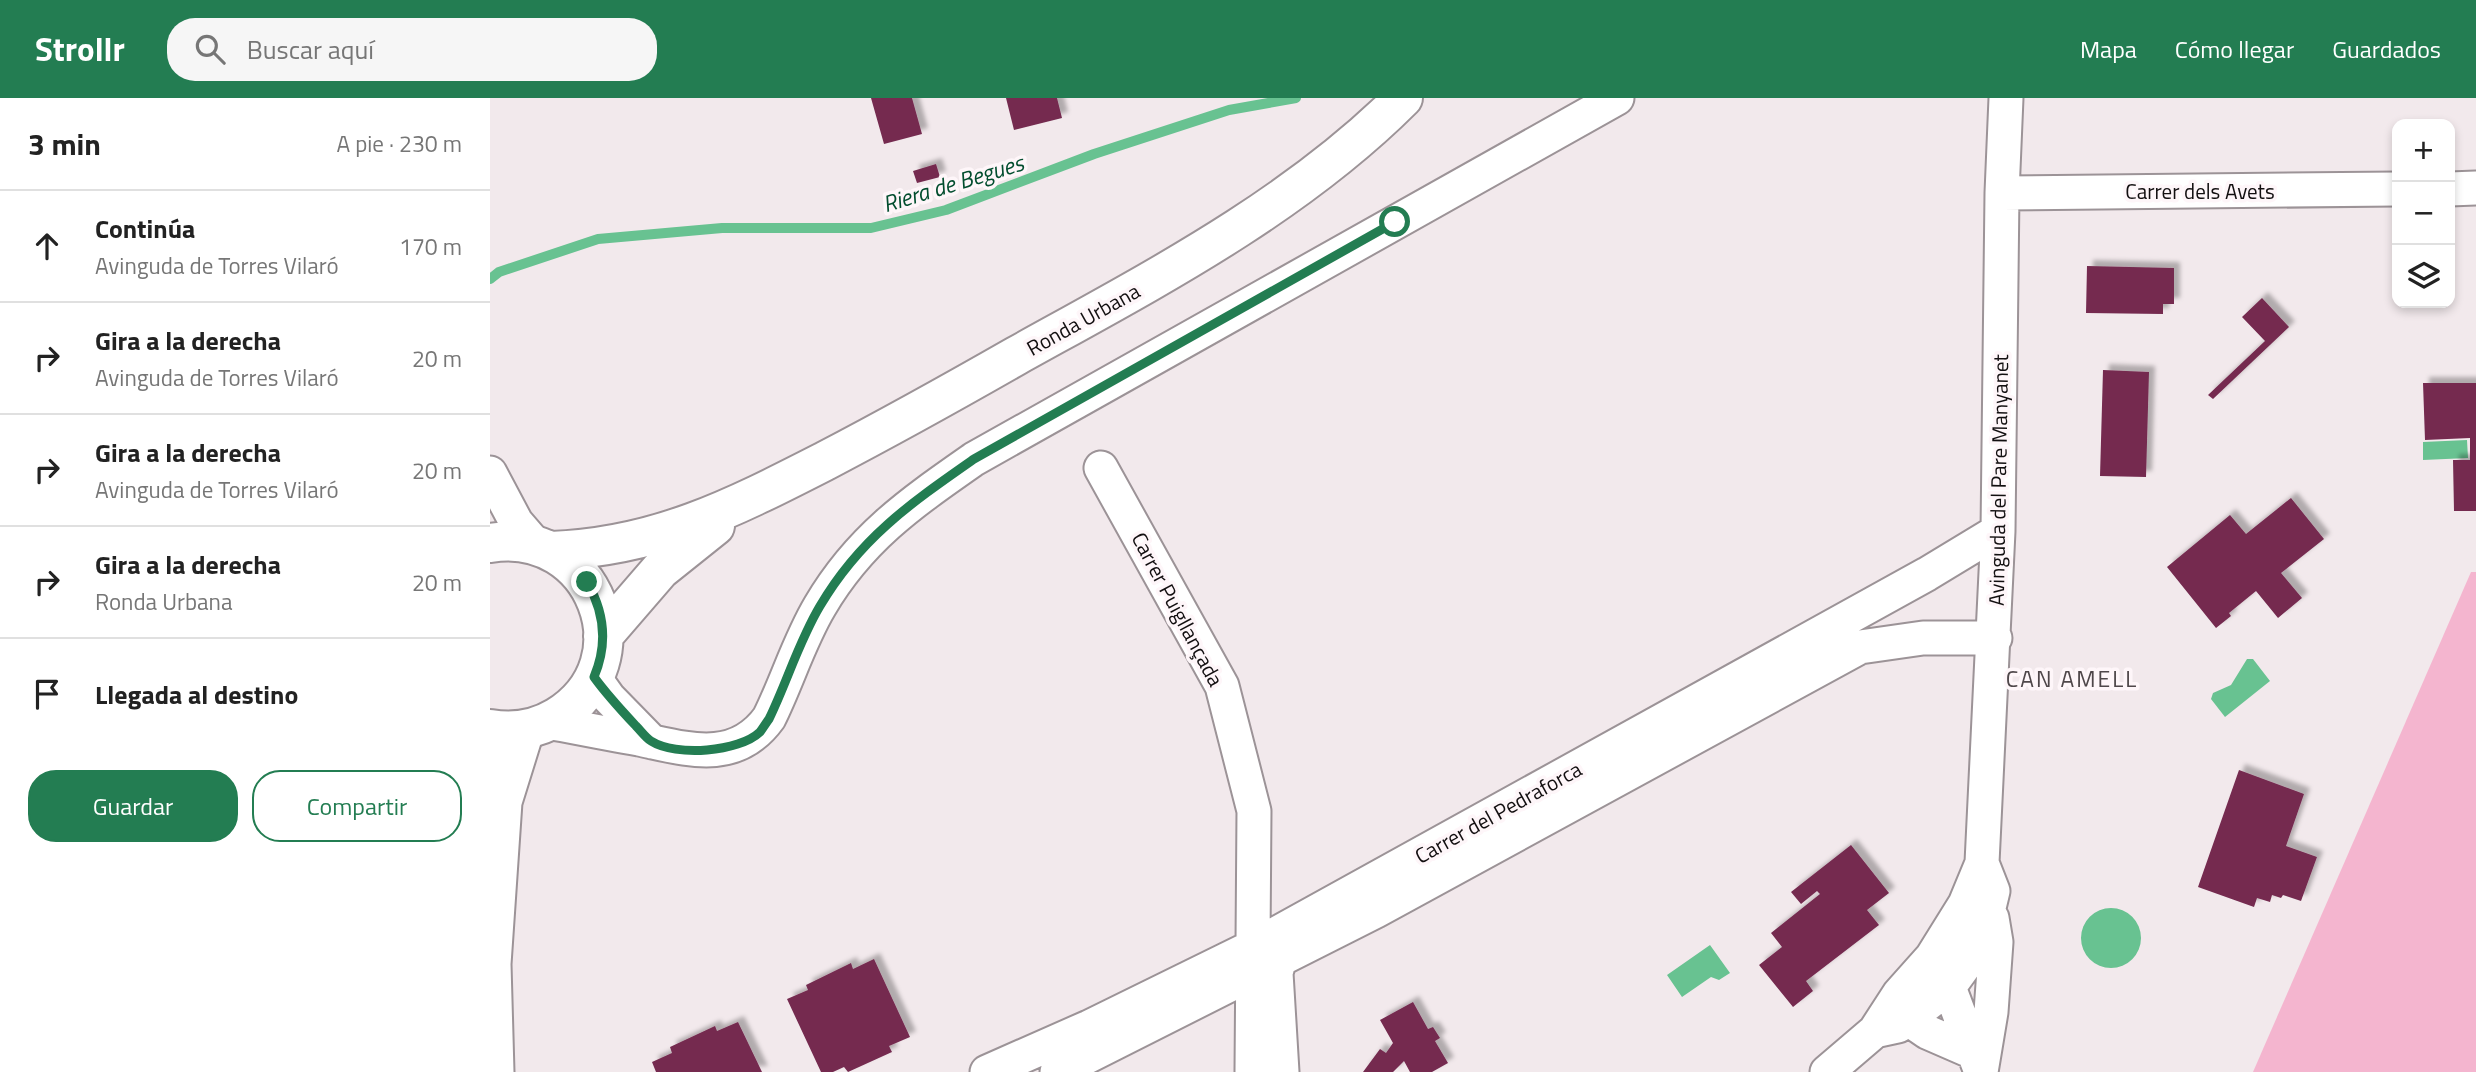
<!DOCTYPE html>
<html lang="es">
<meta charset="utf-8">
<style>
:root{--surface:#fff;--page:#f6f6f6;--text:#222;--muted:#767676;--line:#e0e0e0;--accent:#237d52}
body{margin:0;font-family:"Titillium Web",sans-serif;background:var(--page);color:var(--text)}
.controls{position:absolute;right:21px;top:21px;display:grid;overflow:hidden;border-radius:14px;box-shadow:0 4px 10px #0003}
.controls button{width:63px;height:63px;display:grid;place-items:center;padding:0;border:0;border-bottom:2px solid var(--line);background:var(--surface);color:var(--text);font:35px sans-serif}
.stop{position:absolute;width:21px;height:21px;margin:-16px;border:5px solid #237d52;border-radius:50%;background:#fff}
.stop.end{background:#237d52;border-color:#fff;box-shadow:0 2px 7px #0008}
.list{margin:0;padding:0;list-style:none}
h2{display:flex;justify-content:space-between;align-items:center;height:91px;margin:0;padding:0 28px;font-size:30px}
h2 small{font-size:23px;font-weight:400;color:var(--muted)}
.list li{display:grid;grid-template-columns:46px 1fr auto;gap:21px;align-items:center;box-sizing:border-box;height:112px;padding:0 28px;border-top:2px solid var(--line)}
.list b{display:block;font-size:26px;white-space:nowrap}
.list p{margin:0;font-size:23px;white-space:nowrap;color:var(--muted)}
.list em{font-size:23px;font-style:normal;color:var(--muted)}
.actions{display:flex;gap:14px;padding:21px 28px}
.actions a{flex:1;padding:16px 0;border:2px solid var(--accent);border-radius:28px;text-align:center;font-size:24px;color:var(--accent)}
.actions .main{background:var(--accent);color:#fff}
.icon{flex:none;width:38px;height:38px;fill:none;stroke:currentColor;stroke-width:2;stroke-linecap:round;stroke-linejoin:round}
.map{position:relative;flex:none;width:1986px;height:974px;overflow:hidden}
header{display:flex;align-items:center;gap:42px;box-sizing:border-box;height:98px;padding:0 35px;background:var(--accent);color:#fff}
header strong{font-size:33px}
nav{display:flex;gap:38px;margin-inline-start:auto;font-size:24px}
.search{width:490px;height:63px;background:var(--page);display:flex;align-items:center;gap:18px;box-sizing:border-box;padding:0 24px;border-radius:28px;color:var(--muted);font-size:26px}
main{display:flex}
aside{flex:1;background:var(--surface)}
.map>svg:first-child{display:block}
.green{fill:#f4b5cf}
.water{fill:#68c291}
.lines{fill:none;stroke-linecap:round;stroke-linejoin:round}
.stream{stroke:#68c291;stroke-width:10}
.building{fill:#742a4f;filter:url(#shadow)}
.minor-casing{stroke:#9c9397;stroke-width:37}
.major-casing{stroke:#9c9397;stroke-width:42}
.minor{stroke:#fff;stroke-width:33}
.major{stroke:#fff;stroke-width:38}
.route{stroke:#237d52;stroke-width:9}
.labels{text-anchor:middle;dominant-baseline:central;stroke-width:7;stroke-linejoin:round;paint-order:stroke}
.street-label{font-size:21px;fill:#120f10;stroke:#fef6f9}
.water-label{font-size:23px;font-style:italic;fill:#024d2e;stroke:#fef6f9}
.neighbourhood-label{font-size:23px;letter-spacing:2px;fill:#4f474a;stroke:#fef6f9}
</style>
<header>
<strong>Strollr</strong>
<div class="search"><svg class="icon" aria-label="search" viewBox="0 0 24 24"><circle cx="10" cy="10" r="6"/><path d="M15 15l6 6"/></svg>Buscar aquí</div>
<nav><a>Mapa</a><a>Cómo llegar</a><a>Guardados</a></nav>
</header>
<main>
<aside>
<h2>3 min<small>A pie · 230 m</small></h2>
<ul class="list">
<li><svg class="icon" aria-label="ahead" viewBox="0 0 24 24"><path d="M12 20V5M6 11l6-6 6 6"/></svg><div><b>Continúa</b><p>Avinguda de Torres Vilaró</p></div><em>170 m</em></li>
<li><svg class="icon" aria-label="right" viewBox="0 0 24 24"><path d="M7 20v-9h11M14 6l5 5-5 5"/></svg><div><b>Gira a la derecha</b><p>Avinguda de Torres Vilaró</p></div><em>20 m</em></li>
<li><svg class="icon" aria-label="right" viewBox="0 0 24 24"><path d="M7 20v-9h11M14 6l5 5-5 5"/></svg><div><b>Gira a la derecha</b><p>Avinguda de Torres Vilaró</p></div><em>20 m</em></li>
<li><svg class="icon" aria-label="right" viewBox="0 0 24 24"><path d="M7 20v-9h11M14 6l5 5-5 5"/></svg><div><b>Gira a la derecha</b><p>Ronda Urbana</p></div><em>20 m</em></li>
<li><svg class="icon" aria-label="arrive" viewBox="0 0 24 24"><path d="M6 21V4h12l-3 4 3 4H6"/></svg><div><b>Llegada al destino</b></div></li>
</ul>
<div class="actions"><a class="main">Guardar</a><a>Compartir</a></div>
</aside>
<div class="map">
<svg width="1986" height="974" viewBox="0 0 1986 974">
<defs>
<filter id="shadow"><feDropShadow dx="6" dy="-6" stdDeviation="2" flood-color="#0004"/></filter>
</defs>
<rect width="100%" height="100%" fill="#f2e9ec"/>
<path class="green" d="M1981,474H1986V974H1763Z"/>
<path class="water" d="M1977,342L1978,360L1933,362V344Z
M1757,561H1763L1780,583L1735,619L1721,601L1723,595L1741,587Z
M1591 840a30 30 0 1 1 60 0a30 30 0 1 1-60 0Z
M1220,847L1240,875L1229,882L1221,879L1192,899L1177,877Z"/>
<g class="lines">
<path class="stream" d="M0,181L9,174L108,141L232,130H381L456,112L604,56L739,12L806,0"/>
</g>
<path class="building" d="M381,0H422L432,36L394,46Z
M516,0H567L572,20L524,32Z
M446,66L450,79L427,85L423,73Z
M1597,168L1684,170V206H1673V216L1596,215Z
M1772,200L1799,229L1723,301L1718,297L1775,243L1752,219Z
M1613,272L1659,274L1656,379L1610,378Z
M1933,285H1986V413H1964L1963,362H1980V340L1935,342Z
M1801,400L1834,441L1791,475L1812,500L1788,520L1766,493L1739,515L1741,518L1726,530L1677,469L1740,417L1756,436Z
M1749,672L1814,696L1796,748L1827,759L1811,803L1793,797L1791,800L1782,797L1780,804L1767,800L1764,809L1708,789Z
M1361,747L1399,795L1377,812L1389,827L1316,883L1323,893L1303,909L1269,867L1292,849L1281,835L1330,796L1327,793L1311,806L1301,794Z
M384,861L420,939L399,948L402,954L358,974L354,969L343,974H331L297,901L318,892L316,887L361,865L363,871Z
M923,904L938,931L943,929L950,940L945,943L958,965L942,974H920L914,963L903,974H873L890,951L896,955L903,945L890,922Z
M248,924L272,974H166L162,964L182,955L180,949L225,928L227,933Z"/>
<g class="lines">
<defs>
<path id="minor" d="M1960,91L1986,90
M1512,95L1907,91
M611,370L732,588L764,713L762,974
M0,375L26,424L45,446
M104,579L119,600L162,644
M58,624C89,630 119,636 149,641C197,651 245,667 279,620C297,584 309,543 330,508C370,440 421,405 484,361L1127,0
M0,658L15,704
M783,847L789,864L786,875L792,974
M1458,867L1459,889L1491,974
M1418,921L1437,934L1483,954
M1385,933L1408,928L1418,921L1459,889L1480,860L1497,818L1503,793L1492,765L1508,433L1512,95L1516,0
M7,974L4,866L15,704L38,630
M497,974L599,929L764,848L1437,476L1508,433
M567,974L886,813L1370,549L1433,540H1505
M1337,974L1385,933L1409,896L1442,859L1475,806L1492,765
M1491,974L1501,914L1506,844L1502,820"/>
<path id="major" d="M0,445C104,428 158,563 67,619C47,631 23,635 0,631
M61,453C167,449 243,410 335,363C400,329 463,294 526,258C661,183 803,110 913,0
M113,538L170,472L225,428"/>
</defs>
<use href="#minor" class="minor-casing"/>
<use href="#major" class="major-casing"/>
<use href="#minor" class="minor"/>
<use href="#major" class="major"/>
</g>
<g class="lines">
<path class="route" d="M97,484C115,515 118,546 104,579C117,597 131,612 146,628C151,633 156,640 161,643C186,659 249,654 270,634C273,630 276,625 279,621C297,584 309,543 330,508C370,440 421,405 484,361L905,124"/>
</g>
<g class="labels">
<g class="street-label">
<text x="1710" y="93">Carrer dels Avets</text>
<text transform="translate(593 221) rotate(-29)">Ronda Urbana</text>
<text transform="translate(1508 382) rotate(-89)">Avinguda del Pare Manyanet</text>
<text transform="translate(688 511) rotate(62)">Carrer Puigllançada</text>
<text transform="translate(1008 714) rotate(-29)">Carrer del Pedraforca</text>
</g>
<g class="water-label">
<text transform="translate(463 85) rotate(-17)">Riera de Begues</text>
</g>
<g class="neighbourhood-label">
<text x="1582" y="580">CAN AMELL</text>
</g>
</g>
</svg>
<div class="controls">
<button>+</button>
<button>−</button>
<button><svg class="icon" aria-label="layers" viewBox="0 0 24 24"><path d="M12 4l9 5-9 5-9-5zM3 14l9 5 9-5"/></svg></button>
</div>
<div class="stop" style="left:905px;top:124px"></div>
<div class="stop end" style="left:97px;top:484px"></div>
</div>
</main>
